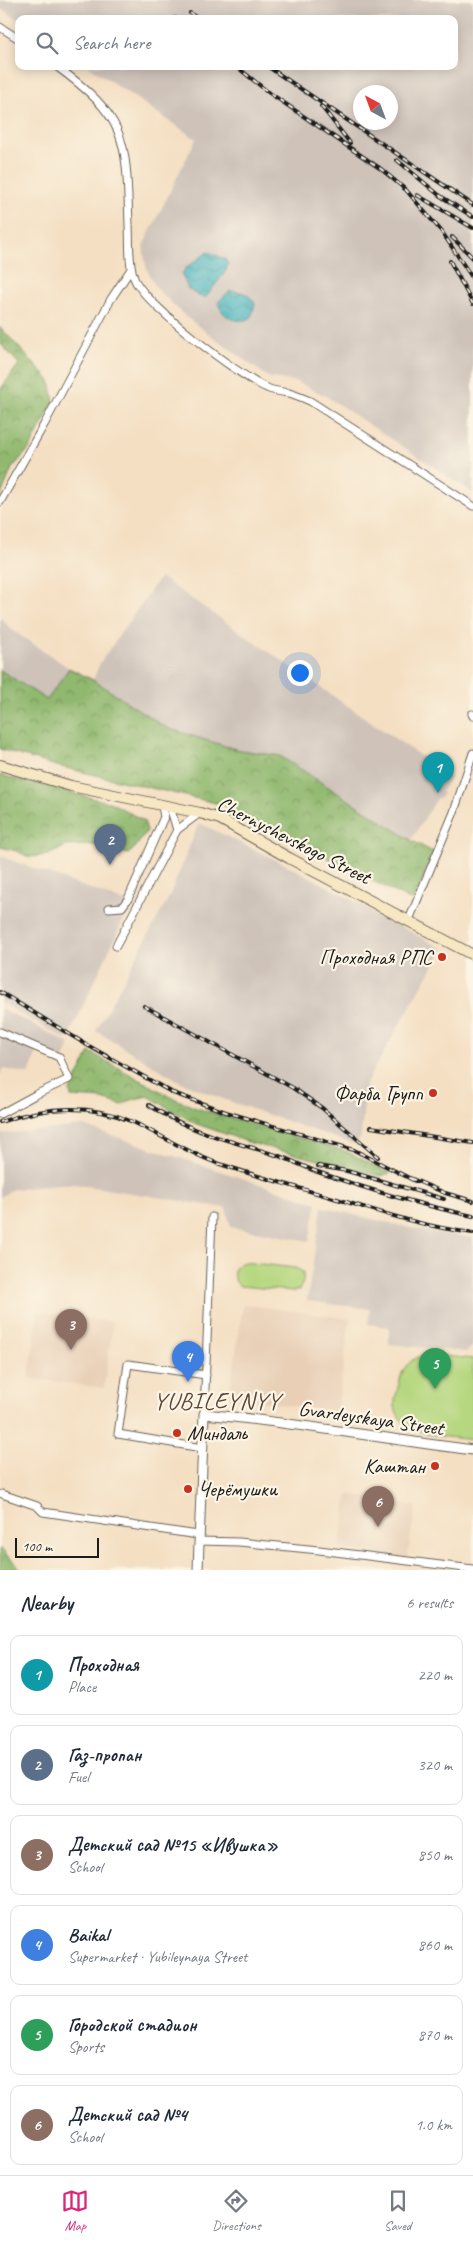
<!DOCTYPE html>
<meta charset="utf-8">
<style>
:root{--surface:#fff;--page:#f6f6f7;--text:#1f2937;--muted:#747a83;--line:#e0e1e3;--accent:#db2777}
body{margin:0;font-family:Caveat,sans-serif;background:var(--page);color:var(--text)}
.compass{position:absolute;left:353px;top:85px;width:45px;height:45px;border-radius:50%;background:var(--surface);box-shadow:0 2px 12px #0003;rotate:319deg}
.scale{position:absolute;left:15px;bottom:12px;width:84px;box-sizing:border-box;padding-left:5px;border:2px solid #1c1c1c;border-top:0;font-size:14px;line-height:18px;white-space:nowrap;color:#1c1c1c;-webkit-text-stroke:4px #fcf5e5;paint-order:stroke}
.you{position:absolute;left:299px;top:672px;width:18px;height:18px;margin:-12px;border:4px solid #fff;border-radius:50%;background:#1a73e8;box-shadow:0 0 0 8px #1a73e833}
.badge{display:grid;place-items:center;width:32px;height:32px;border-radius:50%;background:var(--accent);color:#fff;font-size:16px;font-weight:700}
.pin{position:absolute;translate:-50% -41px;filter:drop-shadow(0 1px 2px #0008)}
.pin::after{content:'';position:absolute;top:26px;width:18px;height:15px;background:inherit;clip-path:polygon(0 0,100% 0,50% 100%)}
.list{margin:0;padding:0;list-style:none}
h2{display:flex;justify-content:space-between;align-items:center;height:65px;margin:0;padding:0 20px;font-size:21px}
h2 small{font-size:16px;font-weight:400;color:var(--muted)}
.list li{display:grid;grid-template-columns:32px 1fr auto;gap:15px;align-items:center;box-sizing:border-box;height:80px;margin:0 10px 10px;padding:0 10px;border:1px solid var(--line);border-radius:10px}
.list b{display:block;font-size:19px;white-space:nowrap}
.list p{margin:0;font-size:16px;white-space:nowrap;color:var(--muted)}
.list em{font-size:16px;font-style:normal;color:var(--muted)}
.icon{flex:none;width:28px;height:28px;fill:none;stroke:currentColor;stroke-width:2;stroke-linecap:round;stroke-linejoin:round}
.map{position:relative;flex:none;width:473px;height:1570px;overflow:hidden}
.search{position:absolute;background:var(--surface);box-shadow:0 2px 12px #0003;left:15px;right:15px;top:15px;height:55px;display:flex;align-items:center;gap:12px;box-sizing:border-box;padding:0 18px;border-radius:10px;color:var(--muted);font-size:19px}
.sheet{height:605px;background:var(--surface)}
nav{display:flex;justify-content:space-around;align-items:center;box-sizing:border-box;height:70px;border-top:1px solid var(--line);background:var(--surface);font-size:14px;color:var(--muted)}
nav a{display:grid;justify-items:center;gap:2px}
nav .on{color:var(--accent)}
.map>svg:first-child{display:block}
.built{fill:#e8cfb6}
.industrial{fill:#cec2b9;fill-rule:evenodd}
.green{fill:#b6d77f;stroke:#697a4e}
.forest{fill:url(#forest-crowns);stroke:#566a45}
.water{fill:url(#water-waves);stroke:#30686e}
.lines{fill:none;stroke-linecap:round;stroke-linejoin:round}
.minor-casing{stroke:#686056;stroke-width:9}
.tertiary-casing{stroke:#686056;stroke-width:11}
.secondary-casing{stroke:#686056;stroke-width:12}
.minor{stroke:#fff;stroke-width:7}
.tertiary{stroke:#fff;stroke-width:9}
.secondary{stroke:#f7e8c3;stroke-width:10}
.rail-casing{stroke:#1c1c1c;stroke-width:4}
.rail{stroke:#fcf5e5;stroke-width:2;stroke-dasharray:5.5;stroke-linecap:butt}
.poi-dot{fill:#c8321e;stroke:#fcf5e5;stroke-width:2}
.labels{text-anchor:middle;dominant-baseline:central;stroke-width:4.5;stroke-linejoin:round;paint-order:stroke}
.street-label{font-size:21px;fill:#1c1c1c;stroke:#fcf5e5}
.poi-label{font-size:21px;fill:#1c1c1c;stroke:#fcf5e5;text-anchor:end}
.quarter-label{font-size:24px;letter-spacing:1px;fill:#5d463a;stroke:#fcf5e5}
</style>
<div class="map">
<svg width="473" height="1570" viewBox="0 0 473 1570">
<defs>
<pattern id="forest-crowns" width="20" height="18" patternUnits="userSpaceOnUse" patternTransform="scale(1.25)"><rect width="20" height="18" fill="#90b86e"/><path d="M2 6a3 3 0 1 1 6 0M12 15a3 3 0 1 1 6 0" fill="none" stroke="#75955a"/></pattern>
<pattern id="water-waves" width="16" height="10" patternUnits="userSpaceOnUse" patternTransform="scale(1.25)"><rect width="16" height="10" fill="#45b4bf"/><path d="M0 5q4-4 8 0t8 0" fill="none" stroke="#39929a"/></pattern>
</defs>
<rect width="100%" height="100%" fill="#fcf5e5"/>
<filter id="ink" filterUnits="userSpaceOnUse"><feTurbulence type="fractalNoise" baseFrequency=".02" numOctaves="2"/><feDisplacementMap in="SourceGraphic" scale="10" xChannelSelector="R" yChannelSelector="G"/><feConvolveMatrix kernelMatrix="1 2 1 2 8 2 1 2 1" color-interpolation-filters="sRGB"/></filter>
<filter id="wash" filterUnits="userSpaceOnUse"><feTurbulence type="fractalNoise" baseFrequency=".0096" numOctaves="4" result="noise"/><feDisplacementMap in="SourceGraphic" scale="20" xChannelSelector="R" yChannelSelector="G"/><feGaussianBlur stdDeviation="1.12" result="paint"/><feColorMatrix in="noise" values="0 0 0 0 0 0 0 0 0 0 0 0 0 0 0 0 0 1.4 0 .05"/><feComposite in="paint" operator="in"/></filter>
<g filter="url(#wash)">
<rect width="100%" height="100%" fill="#f4dfc2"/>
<path class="built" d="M243,1304L350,1319L337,1412L229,1397Z
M38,1312L113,1322L104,1388L29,1378Z
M348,1494L416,1506L407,1559L339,1548Z"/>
<path class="industrial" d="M0,0H473V493L326,396L297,382L268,377L186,317L156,288L146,267L143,246L196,139L88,66H454V19L19,20L0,8ZM360,92H390V122H360Z
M160,577L451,777L441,792L443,793L440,798L438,797L411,840L280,756L235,749L167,728L93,680L100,663Z
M0,617L12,630L69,668L47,700L0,670Z
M199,823L297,870L443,949L366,1083L361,1136L358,1142L353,1144L220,1098L181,1082L96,1031L170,895Z
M0,856L131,904L67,1040L0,1002Z
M0,1008L70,1044L64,1059L37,1052L29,1074L3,1069L0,1076Z
M83,1126L317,1203L309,1241L231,1227L226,1208L74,1184L13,1189L0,1197V1134Z
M322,1207L410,1228L473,1238V1346L466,1352L389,1344V1327L368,1324L370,1309L307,1301Z"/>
<path class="green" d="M244,1262L295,1268L303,1272V1282L299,1290L293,1291L240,1286C230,1278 232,1266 244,1262Z
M425,1354L473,1359V1440C448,1436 402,1438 395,1407C394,1400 397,1391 399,1384C402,1367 409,1360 425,1354Z"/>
<path class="forest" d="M0,327L50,381L54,401L30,448L12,468L0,498V390L19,364L0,343Z
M69,668L93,680L167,728L235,749L280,756L411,840L433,852L415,899L410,900L224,805L53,765L0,749V670L47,700Z
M0,775L112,803L144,821L147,831L135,848L128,854L97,845L66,846L48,855L29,857L17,851L0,847Z
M90,1052L171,1097L196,1108L345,1151L390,1173L381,1176L251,1143L194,1123L148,1096L131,1100L122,1105L102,1099L71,1097L70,1091Z
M0,1548L22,1570H0Z"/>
<path class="water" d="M208,252L225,259L228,264L226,271L206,297L202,298L188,289L182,274L186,268Z
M230,291C242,291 249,293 255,304L251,318C238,325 221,317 218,302Z"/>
</g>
<g filter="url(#ink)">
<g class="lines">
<defs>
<path id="minor" d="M0,27L19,39
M56,66C129,119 126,140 129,225C130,242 128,262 134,278C143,303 240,377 267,388C273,391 282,392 289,393C296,395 303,398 310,401L473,506
M0,502L45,423L111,299L131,269
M472,714L473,716
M170,807L177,830
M109,908L122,907L128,899L164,817L162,806
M409,920L454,812L473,753
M116,946L177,830L200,813
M0,1032L59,1057L69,1079L35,1095L0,1114
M204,1414L212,1217
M202,1448L118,1434L128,1364L206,1375
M2,1494L37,1506L43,1512L198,1535
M199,1541L239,1542L319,1550L473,1569"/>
<path id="tertiary" d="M198,1570L204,1414C294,1422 383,1439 473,1450"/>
<path id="secondary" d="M0,765L71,786L200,813L220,819L289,858L473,955"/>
</defs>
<use href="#minor" class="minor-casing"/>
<use href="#tertiary" class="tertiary-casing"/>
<use href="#secondary" class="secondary-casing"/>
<use href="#minor" class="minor"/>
<use href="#tertiary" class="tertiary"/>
<use href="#secondary" class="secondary"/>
<defs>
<path id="rail" d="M190,13L198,19
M175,18L177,19
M236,66L268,92L381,169L406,190L442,232L473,279
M267,66L473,205
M321,106L350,143
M397,160L439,195L473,217
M417,195L473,228
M452,237L473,258
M450,261L473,304
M0,992L87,1045L173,1093L226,1112L354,1150L415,1181
M144,1006L293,1088L322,1108L378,1157
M149,1105C191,1133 229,1140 276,1155C289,1159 302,1166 315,1171C366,1189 420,1205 473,1216
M0,1122C43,1107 90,1103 133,1122C160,1135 186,1151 214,1162C255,1176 296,1187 337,1199C382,1213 426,1227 473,1233
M371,1127L473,1143
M318,1166L347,1171L444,1199
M410,1178L445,1193L473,1201"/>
</defs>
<use href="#rail" class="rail-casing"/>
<use href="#rail" class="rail"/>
</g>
</g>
<g class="poi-dot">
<circle cx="442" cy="957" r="5"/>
<circle cx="433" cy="1093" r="5"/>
<circle cx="177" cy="1433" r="5"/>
<circle cx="435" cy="1466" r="5"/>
<circle cx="188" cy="1489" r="5"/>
</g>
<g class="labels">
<g class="street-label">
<text transform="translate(294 840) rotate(27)">Chernyshevskogo Street</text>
<text transform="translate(371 1418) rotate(8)">Gvardeyskaya Street</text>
</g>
<g class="poi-label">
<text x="432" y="957">Проходная РПС</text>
<text x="423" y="1093">Фарба Групп</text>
<text x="187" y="1433" text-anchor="start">Миндаль</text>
<text x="425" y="1466">Каштан</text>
<text x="198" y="1489" text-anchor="start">Черёмушки</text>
</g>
<g class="quarter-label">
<text x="217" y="1401">YUBILEYNYY</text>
</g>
</g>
</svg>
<svg class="compass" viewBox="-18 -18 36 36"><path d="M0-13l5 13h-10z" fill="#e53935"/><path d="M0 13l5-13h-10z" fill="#747a83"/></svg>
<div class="scale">100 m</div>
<div class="you"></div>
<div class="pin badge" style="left:438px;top:793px;background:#0f9aa8">1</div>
<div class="pin badge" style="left:110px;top:865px;background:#5c6f8a">2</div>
<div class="pin badge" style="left:71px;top:1350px;background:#8d6e63">3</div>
<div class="pin badge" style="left:188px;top:1382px;background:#3f7fe0">4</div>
<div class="pin badge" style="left:435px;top:1389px;background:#2e9e5b">5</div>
<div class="pin badge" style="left:378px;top:1527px;background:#8d6e63">6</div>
<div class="search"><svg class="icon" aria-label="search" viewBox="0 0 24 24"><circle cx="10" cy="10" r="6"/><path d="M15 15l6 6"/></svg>Search here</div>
</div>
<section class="sheet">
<h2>Nearby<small>6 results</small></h2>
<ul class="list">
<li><span class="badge" style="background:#0f9aa8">1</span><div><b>Проходная</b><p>Place</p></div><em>220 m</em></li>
<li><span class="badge" style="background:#5c6f8a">2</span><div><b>Газ-пропан</b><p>Fuel</p></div><em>320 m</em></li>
<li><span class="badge" style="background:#8d6e63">3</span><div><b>Детский сад №15 «Ивушка»</b><p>School</p></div><em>850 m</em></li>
<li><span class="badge" style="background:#3f7fe0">4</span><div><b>Baikal</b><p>Supermarket · Yubileynaya Street</p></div><em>860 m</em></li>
<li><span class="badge" style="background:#2e9e5b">5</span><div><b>Городской стадион</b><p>Sports</p></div><em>870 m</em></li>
<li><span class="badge" style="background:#8d6e63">6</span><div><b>Детский сад №4</b><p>School</p></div><em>1.0 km</em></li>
</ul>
</section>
<nav>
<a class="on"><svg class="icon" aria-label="map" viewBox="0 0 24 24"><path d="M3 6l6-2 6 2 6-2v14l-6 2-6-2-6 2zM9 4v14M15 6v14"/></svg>Map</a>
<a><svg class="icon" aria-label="directions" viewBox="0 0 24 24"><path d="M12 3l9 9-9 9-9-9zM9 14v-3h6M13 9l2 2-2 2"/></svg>Directions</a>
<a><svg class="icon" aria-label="saved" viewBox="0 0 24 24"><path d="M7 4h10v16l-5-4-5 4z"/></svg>Saved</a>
</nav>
